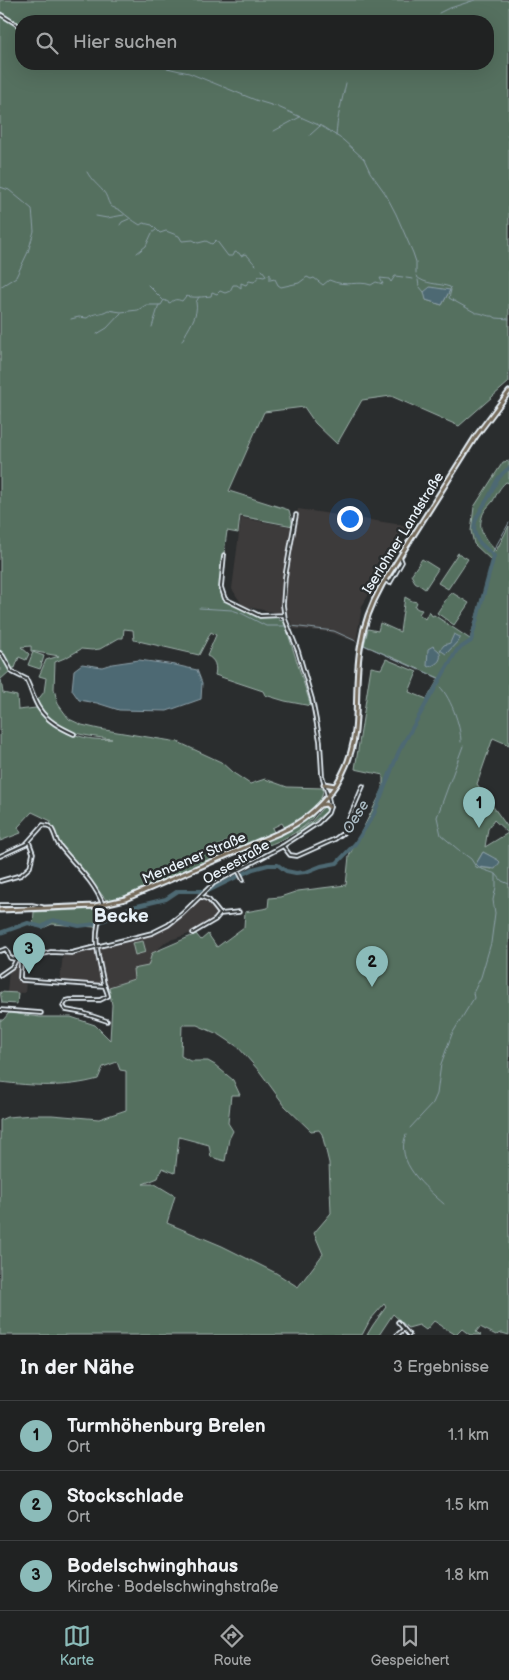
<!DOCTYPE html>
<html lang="de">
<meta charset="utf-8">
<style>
:root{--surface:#202222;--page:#282a2a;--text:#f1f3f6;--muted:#a2a4a5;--line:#3d3f40;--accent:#8bbbb9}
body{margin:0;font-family:"Balsamiq Sans",sans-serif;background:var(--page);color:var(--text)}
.you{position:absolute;left:349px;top:518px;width:18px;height:18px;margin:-12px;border:4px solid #fff;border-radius:50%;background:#1a73e8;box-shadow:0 0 0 8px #1a73e833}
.badge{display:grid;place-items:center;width:32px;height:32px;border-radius:50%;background:var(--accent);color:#111;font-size:16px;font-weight:700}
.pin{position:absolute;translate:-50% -41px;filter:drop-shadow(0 1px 2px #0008)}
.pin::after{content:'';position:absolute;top:26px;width:18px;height:15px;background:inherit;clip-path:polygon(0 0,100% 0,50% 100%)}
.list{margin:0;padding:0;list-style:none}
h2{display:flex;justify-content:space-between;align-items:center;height:65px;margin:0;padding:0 20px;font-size:21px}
h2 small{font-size:16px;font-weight:400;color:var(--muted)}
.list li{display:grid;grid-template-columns:32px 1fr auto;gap:15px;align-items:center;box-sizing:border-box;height:70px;padding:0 20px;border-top:1px solid var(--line)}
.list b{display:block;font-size:19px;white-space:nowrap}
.list p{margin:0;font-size:16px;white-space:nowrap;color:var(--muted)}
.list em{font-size:16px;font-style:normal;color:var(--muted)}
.icon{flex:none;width:28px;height:28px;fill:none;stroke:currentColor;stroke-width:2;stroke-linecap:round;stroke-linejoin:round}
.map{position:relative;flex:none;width:509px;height:1335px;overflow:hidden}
.search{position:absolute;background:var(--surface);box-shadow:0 5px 20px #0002;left:15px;right:15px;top:15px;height:55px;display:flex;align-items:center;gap:12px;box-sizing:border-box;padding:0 18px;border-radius:20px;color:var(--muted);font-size:19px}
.sheet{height:275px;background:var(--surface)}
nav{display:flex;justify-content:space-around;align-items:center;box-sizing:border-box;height:70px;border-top:1px solid var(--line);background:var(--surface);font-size:14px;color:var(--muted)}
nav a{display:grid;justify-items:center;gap:2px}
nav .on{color:var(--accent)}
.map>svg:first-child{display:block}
.built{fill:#3e3b3b}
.green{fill:#55705e;stroke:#9eb0ab;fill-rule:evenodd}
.water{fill:#4e6973;stroke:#8c9fa8}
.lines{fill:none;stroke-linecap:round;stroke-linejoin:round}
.stream{stroke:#8c9fa8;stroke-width:1}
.river{stroke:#4e6973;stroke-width:4}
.minor-casing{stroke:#e8f1f8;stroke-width:5.5}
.primary-casing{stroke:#e8f1f8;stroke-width:7}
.minor{stroke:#2a2d2e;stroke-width:2}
.primary{stroke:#746a5a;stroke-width:3}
.labels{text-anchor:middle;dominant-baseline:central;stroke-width:5;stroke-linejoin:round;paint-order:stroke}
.street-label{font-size:14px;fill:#e8f1f8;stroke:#2a2d2e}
.water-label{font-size:15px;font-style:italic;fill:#aabbc3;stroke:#2a2d2e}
.district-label{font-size:19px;font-weight:bold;fill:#e8f1f8;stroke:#2a2d2e}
</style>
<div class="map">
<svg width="509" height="1335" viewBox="0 0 509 1335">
<rect width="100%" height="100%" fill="#2a2d2e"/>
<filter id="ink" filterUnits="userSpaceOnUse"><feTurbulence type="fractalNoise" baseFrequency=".02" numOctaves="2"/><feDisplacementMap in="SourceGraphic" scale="10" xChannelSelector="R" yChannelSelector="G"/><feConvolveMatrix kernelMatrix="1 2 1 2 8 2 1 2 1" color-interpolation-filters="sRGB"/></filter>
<g filter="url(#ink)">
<path class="built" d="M298,509L409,526L362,606L356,642L330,632L294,629L288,615L243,606L232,589L241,518L294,527Z
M200,896L209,900L220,914L215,920L201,930L167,941L156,951V964L134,979L109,987L60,981L63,954L81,952L152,933L168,925L182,914Z
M20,963L19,979L26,981L25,993L7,992L9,971Z"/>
<path class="green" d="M0,0H509V382L459,426L391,396L362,400L337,444L315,423L304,407L264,412L229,491L289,510L293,526L240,516L238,533L227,531L219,590L225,599L260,616H278L279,620L284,621L311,706L285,701L265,695L263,691L215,675C217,667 215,659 207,656L216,635L211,632L199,655L134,640L133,630L124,629L123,638H119L100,649L92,650L81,649L67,657L55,662L54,689L58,704L69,719L82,725L99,729L178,742L221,762L232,772L250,784L265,779L287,787L323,788C323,808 300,820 285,828L282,823L272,828L274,832L233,850L228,841L210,851L213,858L129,895L107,901L58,841L53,828L50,826L51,821L32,812L18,827L21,833L0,841V682L1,680L3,693L17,696L18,710L36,708C59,730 80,742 112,739C85,736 46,732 37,701L44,692L46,678L39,676L46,660L59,656L31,651V646L21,647L29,654L26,660L19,657L15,668L14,667V671H12L5,657L2,655L10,671L0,680ZM21,21H488V64H21ZM450,290L442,305L426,300Z
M509,461V483L506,482C499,488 497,494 493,501C489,506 483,511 482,517C477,532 487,541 496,551L509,526V745L493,738L477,784L509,829V1335L502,1333L496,1335L480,1327L476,1332L481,1335H470L462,1329L456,1335L434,1321L426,1330L419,1325L408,1328L393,1314L379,1335H367L373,1325L386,1307L384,1304L370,1320L362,1335H0V1120L7,1117L33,1115H52L99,1119L126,1110V1071L120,1070L117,1062L103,1067L98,1079C66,1088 33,1086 0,1082V1020H3L9,1013L40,1017H71L95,1025L110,1040L112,1005L109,987L134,979L133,969L148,966L152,953L196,934L201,940L208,934L217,947L244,927L245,912L268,908L269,898L280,897L298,891L346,885L349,856L383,789V775L355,769L371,667L381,669L386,659L417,672L409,692L427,699L439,678L364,645L368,629L378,631L380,623L400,632L405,597L412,601L417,602L415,607L418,609L422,610L419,614L425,619L429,611L432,616L434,615L470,639L492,561L474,544L471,531L474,507L503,462ZM494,820L508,833L485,847L488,829ZM483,852L492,857V869L479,867L476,864ZM182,1025H197L220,1035L238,1047L260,1072L285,1106L311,1131L319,1130L322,1134L329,1163L331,1213L314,1233L323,1254L298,1287L276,1273L222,1246L167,1223L175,1196L155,1184H143L158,1178L162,1168L175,1173L179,1137L209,1145L211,1157L225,1161L229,1139L233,1131L228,1123L231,1095H240L233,1080L215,1065L208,1061H190L181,1056Z
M458,553L468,559L448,589L438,583Z
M422,559L438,569L425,589L415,582L411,575Z
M451,592L469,603L454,625L437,613Z
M33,652L44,656L42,663L40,662L42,664L40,669L28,665Z
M324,806L327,811L297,835L296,833L311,822Z
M317,810C306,835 265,847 240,854L239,852C267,840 294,830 317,810Z
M101,909L95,927L52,924L43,928L33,926L34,912Z
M143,941L146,952L135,955L132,943Z
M0,992L18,993L17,1004L2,1003Z"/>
<path class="water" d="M430,287L450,290L442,305L426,300L424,292Z
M454,634L460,637V639L446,654L440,650L444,645L450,643Z
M433,646L439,651C443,659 438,664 429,667L427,666L428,649Z
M139,660L175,665L197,670L202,683L201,699L167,711L119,710L97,703L79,700L72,690L74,670L82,664L102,667L112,664Z
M483,852L498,860L500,862L495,869L479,867L476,864Z"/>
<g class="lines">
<path class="stream" d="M439,13L447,9L475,0
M126,64L158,66L189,73L258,101L278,107L323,127L343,140L364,159L370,172L385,193L396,214L413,253L416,262V273
M274,131L300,117
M310,135L320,126
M336,136C337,117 342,101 346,83
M507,136L509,137
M87,172C92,181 97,184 103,191C107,195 107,200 110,205C113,209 118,208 121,211C128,217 132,220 140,225L143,223L152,225L160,233L166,231L179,236L182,241L193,240L198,243L206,241L212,244L216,240L228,256H233L235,252L239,253L241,256L245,254C250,256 251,262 256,265
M0,187L9,190L32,209L34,231L28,252L16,277L0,287
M96,216L107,218L124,215
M120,225L122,222L129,219
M137,253L146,246L152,233L156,230
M262,270L266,275
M416,276C424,285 439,283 450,287L451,290L449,298L476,313C481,312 487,317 493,316L496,318L509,319
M406,278L413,279
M418,280L419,286L424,292
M148,285L163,300
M71,319L79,317L87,318C94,312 100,315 108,310L121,312L138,310L146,305H161L164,300L170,303C174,299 177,299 182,301L186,296C193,298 203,297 211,296L212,292L217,294L220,291L225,293L230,291L233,285H237L241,288V283L246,285L249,281L254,282L259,276L264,277L270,274V280L275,279L278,285L281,287L299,283L307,277L311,279L314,278L323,285L329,280C347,288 357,280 371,285L376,282L383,284L380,278L389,279L391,282L395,276L403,277
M152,327L159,305
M97,334L107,328L121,313
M182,341C188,328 199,316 196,302L199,297
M492,553L509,523
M199,608L232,610L241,613L266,626H287
M291,626L334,631L356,641
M364,645L370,648
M373,649L419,670
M421,670L440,679
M437,684C450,694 461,726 461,742
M460,851L441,835L437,817L463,746
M463,853L471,859L476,867L496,874L502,881L509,884
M410,1128L433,1103L437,1094L441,1064L452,1034L474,998L473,993L481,977L491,943L495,913L493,900L496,887V874
M406,1135C394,1162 426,1188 444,1204"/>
<path class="river" d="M0,933L28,923L42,927L53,920L79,926L95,924L112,917L129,908L166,899L178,891H208L253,869L268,865H278L286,871L296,873L306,872L321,866L337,863L355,844L374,814L399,751L457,650L471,641L494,556C489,550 481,546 477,539C469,524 480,512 487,500C496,486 494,479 509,468"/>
<defs>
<path id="minor" d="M0,14L21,27
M224,555L221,587L225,599L260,616L284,615
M385,580L390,583L402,562L400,557
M0,653L3,656L12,672L26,679C31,688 33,699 39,708C47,721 61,728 74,734
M283,846L290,855L297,856L335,839L343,833L363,786
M0,856L26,844L43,825C46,826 48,825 50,827C55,831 55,840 59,845C74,864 94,881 103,905
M238,870L243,880
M0,881L21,875L30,867L33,853L29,842
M200,896L209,900L220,914
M0,905H32L42,907
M98,906L102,910C92,938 98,956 104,984C105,988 107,991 108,996L100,1000H70L66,1001L63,1006L66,1010L83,1013L107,1021
M193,933L215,920L220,914L239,912
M0,951L6,949L10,958L21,960L51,952L71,953L152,933L168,925L182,914L214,883L283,846L318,823L328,813L330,807L328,796L322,775L320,741L312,699L298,651L285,619L283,605L285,577L296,515
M21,961L20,978L22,980L105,986
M0,975L13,966L16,960
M0,1010L41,1013
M398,1322L409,1335
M397,1335L404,1329"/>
<path id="primary" d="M324,784L335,786
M320,805L326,804L329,807
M0,910L95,906L125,899L281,832C322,813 350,776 355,731C358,702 355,672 361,643C364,622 372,603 382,585L476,436L509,392"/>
</defs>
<use href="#minor" class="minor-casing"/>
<use href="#primary" class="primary-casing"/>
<use href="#minor" class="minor"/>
<use href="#primary" class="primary"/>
</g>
</g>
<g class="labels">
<g class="street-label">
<text transform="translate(403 533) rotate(-58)">Iserlohner Landstraße</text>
<text transform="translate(194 858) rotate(-23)">Mendener Straße</text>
<text transform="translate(236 862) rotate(-30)">Oesestraße</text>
</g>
<g class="water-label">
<text transform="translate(356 817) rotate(-58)">Oese</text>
</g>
<g class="district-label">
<text x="121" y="916">Becke</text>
</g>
</g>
</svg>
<div class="you"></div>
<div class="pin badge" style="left:479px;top:828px">1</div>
<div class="pin badge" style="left:372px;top:987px">2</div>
<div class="pin badge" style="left:29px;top:974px">3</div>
<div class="search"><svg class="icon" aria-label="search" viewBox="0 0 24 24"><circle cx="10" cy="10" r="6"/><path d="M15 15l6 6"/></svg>Hier suchen</div>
</div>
<section class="sheet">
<h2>In der Nähe<small>3 Ergebnisse</small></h2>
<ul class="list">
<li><span class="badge">1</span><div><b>Turmhöhenburg Brelen</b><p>Ort</p></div><em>1.1 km</em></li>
<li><span class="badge">2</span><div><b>Stockschlade</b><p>Ort</p></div><em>1.5 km</em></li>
<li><span class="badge">3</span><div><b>Bodelschwinghhaus</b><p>Kirche · Bodelschwinghstraße</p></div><em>1.8 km</em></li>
</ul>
</section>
<nav>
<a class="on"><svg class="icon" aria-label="map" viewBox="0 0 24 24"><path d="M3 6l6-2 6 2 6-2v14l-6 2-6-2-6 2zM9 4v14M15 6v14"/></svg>Karte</a>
<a><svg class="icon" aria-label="directions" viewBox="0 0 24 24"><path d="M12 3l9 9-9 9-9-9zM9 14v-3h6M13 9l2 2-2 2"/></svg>Route</a>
<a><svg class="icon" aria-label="saved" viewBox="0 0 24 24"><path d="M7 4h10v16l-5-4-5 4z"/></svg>Gespeichert</a>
</nav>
